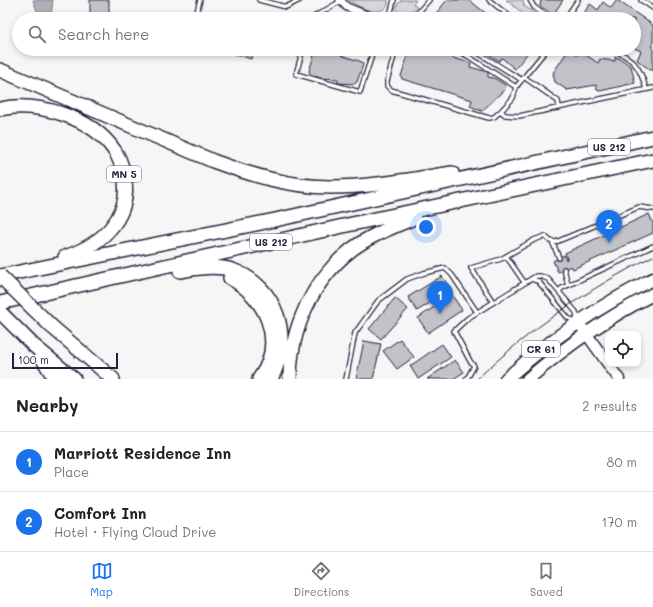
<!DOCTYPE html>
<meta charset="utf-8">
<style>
:root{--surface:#fff;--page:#f2f2f2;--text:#222;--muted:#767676;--line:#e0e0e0;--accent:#1a73e8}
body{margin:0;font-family:Mali,sans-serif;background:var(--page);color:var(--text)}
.controls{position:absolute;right:12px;bottom:12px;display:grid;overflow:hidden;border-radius:8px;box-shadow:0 2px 6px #0003}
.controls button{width:36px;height:36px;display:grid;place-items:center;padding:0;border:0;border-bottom:1px solid var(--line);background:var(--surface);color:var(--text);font:20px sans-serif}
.scale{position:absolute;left:12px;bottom:10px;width:106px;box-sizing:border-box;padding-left:4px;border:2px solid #22223b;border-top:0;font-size:11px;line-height:14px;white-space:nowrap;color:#22223b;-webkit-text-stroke:3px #fff;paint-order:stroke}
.you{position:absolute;left:426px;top:227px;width:14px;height:14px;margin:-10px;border:3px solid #fff;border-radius:50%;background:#1a73e8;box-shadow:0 0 0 6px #1a73e833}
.badge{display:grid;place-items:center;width:26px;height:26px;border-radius:50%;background:var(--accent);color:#fff;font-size:13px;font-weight:700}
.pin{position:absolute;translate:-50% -33px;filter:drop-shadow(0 1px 2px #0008)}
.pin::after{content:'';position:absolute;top:21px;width:14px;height:12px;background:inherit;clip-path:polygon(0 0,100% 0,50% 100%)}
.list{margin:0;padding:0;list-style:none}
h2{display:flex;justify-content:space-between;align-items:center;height:52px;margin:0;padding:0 16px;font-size:17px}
h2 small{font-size:13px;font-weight:400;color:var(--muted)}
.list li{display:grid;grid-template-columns:26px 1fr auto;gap:12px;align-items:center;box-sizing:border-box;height:60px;padding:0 16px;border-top:1px solid var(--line)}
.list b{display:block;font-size:15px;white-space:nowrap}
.list p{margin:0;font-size:13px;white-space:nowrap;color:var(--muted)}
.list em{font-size:13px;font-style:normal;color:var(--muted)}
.icon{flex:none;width:22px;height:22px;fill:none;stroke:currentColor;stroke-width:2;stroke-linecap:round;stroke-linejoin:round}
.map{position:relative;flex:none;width:653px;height:379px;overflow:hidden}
.search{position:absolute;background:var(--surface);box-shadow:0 2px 6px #0003;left:12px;right:12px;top:12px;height:44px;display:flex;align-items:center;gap:10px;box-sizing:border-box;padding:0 14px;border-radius:22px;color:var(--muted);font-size:15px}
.sheet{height:172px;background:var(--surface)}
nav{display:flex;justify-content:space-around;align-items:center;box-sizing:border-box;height:56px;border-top:1px solid var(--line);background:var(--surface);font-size:11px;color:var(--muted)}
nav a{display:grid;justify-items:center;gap:2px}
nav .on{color:var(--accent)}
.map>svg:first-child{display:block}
.green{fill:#d7d7db;stroke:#7c7c8b}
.water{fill:#aeaeb7;stroke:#767685}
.building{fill:#c2c2c9;stroke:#22223b}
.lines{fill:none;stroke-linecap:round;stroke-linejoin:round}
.lane-casing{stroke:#22223b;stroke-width:6}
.street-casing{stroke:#22223b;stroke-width:10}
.secondary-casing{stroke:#22223b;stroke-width:13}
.primary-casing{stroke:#22223b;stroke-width:15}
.highway-casing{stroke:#22223b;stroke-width:16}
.lane{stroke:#fff;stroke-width:3.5}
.street{stroke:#fff;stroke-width:7}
.secondary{stroke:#fff;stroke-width:10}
.primary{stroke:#fff;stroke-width:12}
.highway{stroke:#fff;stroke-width:13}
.tram{stroke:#22223b;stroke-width:1}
.highway-bridge-casing{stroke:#22223b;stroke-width:16;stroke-linecap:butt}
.highway-bridge{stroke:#fff;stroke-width:13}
.labels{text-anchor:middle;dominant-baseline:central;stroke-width:4;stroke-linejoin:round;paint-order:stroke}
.shield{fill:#fff;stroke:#646476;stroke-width:1}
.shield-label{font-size:10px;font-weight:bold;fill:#22223b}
</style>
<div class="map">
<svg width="653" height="379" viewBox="0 0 653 379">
<rect width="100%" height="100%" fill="#f6f6f7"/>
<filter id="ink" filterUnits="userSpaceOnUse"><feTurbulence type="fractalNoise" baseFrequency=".025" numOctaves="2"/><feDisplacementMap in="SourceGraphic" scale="8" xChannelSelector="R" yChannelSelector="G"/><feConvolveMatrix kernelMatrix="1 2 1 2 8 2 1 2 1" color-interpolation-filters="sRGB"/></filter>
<g filter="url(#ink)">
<path class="green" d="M349,0H388V5C379,18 358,7 349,0Z
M401,0H416L413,4L418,8L400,15L395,8Z
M506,0H523L524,6L543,19H530Z"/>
<path class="water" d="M33,0H53L51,16L46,19H40Z"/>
<path class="building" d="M90,0H109V15L161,17V19H90Z
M447,0H469L493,19H433V17Z
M541,0H563L553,15L540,6Z
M617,0L653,25V70H650L637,60L641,51L634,48V19H580L590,4L598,10L603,2L611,8Z
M219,49H258L257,51L254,50L251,59Z
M316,49H321L338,54V51L341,52V55L362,62L363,65L357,82L354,84L338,83V79L320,78L310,74L309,71Z
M410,49H437V53H450L454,54L453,58L471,63L470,67L488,72V77L494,78L505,85L506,88L482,111L470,106L472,100L402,79L401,76Z
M481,49H530V50L515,69L502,58L499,61Z
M569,49L578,55L580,51L598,63L600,59L615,61V57L619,58L631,66L635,83L600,91L597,90L596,85L567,90L555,82L553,73Z
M649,214L653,223V233L573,269L571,266L558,272L553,261L564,255L566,260L567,259L565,253Z
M442,276L451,290L417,311L408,297Z
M452,295L462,310L428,333L418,318Z
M395,298L408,309L381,339L369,329Z
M400,339L414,357L397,369L383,351Z
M364,341L381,344L373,379H356Z
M442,344L451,357L418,379L410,366Z
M455,360L464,372L453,379H427Z"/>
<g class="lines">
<defs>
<path id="lane" d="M259,0L286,7L300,0
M489,0L513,19
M530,0L534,7L550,19
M641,0L653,8
M416,15L422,19
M195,19L200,0
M310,19L341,1
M389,19L394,0
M403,19L416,15L429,0
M565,19L578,0
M303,49L296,74L360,92L374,49
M396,49L387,81V86L391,90L489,118L494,117L501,111L505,115L519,116L653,88
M454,49L466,55L516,87
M472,49L522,80
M611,49C633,58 640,66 646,89
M272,51V49
M524,77L558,101L559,108
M501,111L513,98L516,87L547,49
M552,241L559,258
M506,256L524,282
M564,269L568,285
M559,291L562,288L653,246
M493,302L471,268L501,259L534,240L545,236L550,241L556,242L639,207L653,209
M346,379L355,333L378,301L407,279L424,273L445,268L452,275L477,312
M466,379L468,377L474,366L470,361L454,331L468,318L531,279L536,276H540L548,279L576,312L578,322L568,318L538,281L531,279"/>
<path id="street" d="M340,0L347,7L376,19"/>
<path id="secondary" d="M578,322L608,364
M608,364L619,379"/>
<path id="primary" d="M506,379C552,338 598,306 653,279
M528,379C566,346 608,317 653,294"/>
<path id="highway" d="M0,70L213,161C251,175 290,187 331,187C371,187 412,179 452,173
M0,109C37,101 92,117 114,150C120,158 122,166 124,175C133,217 101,245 65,257
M180,271C197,268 216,265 232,270C278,286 293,338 271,379
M0,276L275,220L653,137
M230,278C267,297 286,343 259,379
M0,303L352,224L653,160
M0,312L33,345L74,379
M51,326L113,379
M41,356L55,379
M290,379C290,329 312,281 351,250C369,236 392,227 414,218"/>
</defs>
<use href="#lane" class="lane-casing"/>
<use href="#street" class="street-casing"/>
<use href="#secondary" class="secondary-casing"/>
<use href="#primary" class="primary-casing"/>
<use href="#highway" class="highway-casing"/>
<use href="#lane" class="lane"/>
<use href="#street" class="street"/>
<use href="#secondary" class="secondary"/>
<use href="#primary" class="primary"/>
<use href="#highway" class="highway"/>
<path class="tram" d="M477,379C530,329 588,289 653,256"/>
<defs>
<path id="highway-bridge" d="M0,276L51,326"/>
</defs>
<use href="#highway-bridge" class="highway-bridge-casing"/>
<use href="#highway-bridge" class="highway-bridge"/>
</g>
</g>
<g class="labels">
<g class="shield">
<rect x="588" y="139" width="42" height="16" rx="3"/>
<rect x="107" y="166" width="34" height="16" rx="3"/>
<rect x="250" y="234" width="42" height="16" rx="3"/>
<rect x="522" y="341" width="38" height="16" rx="3"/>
</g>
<g class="shield-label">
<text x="609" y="147">US 212</text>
<text x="124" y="174">MN 5</text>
<text x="271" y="242">US 212</text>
<text x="541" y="349">CR 61</text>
</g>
</g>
</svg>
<div class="controls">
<button><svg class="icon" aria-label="locate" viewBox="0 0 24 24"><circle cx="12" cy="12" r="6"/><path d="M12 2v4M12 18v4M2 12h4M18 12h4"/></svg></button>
</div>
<div class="scale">100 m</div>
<div class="you"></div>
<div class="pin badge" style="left:440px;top:314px">1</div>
<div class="pin badge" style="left:609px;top:243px">2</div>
<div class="search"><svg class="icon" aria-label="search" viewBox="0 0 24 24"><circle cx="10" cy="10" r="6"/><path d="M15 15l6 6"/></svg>Search here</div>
</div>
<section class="sheet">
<h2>Nearby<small>2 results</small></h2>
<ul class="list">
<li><span class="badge">1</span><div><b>Marriott Residence Inn</b><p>Place</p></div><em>80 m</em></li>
<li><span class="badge">2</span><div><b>Comfort Inn</b><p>Hotel · Flying Cloud Drive</p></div><em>170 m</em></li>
</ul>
</section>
<nav>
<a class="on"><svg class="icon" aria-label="map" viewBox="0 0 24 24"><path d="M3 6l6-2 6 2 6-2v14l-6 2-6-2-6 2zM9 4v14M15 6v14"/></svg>Map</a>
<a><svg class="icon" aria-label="directions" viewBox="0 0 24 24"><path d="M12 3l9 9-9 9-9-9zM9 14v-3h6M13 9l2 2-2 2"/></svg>Directions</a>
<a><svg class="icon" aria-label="saved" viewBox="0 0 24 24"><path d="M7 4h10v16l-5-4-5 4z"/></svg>Saved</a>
</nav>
